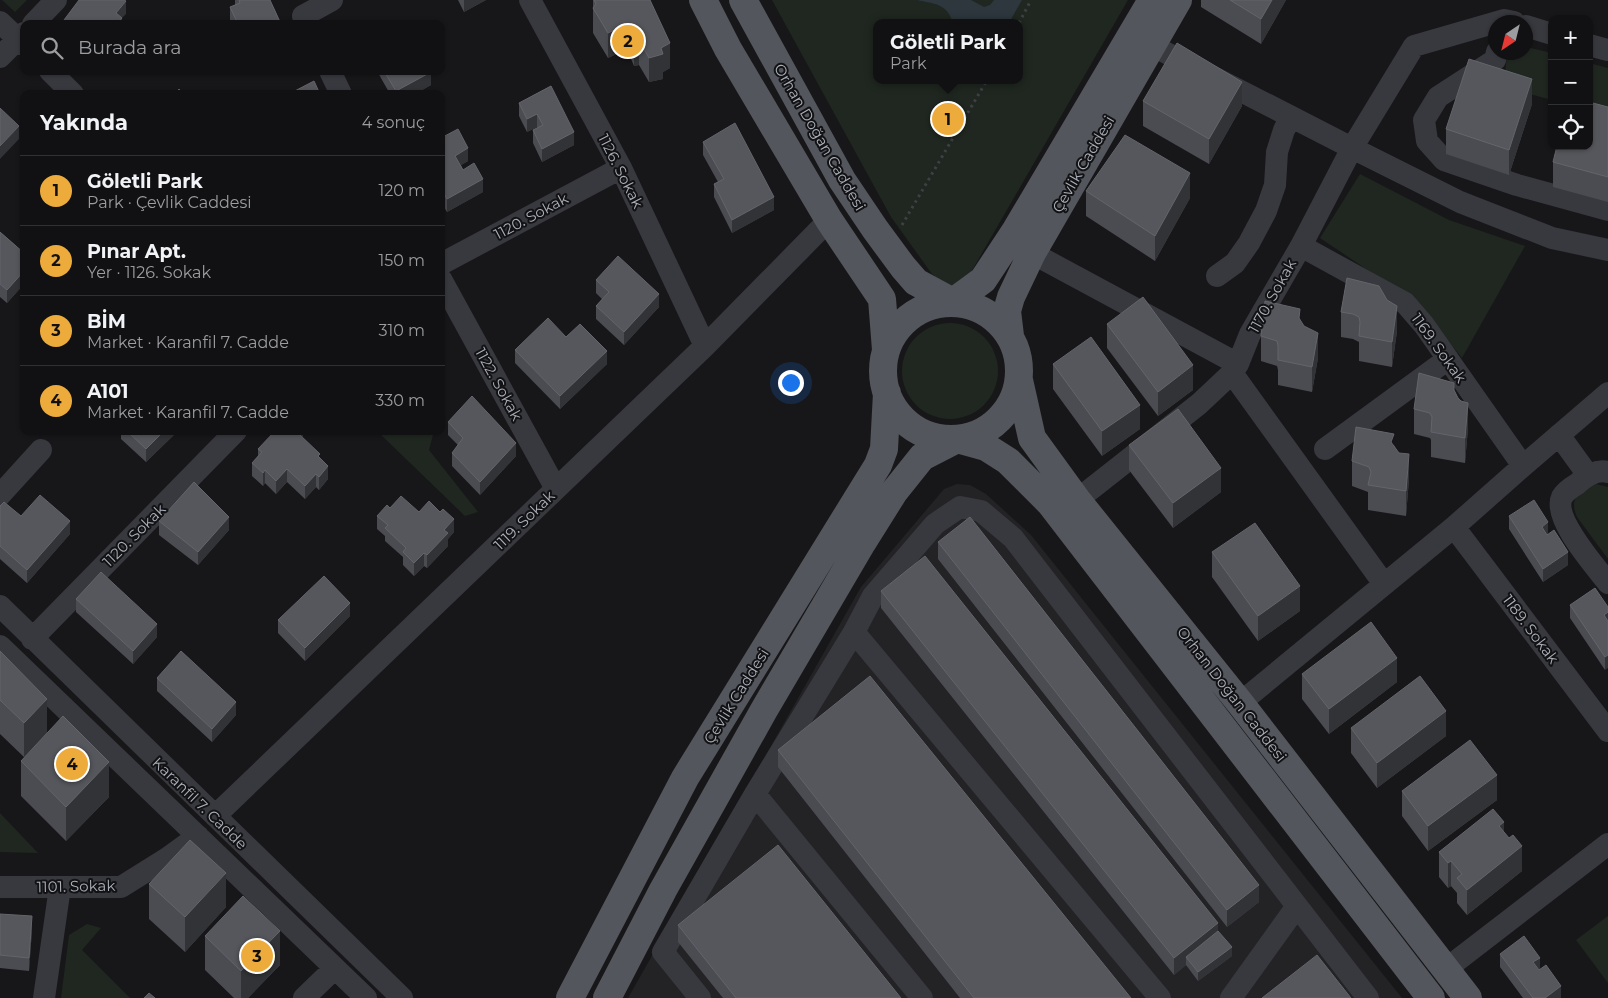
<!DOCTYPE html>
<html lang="tr">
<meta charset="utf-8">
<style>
:root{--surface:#111113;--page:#1e1f21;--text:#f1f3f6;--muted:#9c9da0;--line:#303133;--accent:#edab3b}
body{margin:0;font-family:Montserrat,sans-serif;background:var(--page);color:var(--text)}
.controls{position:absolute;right:15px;top:15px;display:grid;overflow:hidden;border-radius:10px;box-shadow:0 1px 4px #0004}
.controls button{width:45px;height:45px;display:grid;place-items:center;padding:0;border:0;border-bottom:1px solid var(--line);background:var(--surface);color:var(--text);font:25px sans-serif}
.compass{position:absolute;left:1488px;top:15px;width:45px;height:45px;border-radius:50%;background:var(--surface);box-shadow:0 1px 4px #0004;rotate:215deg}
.you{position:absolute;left:790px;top:382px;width:18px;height:18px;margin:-12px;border:4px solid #fff;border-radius:50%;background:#1a73e8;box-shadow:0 0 0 8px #1a73e833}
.badge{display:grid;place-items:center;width:32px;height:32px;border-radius:50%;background:var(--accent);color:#111;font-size:16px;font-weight:700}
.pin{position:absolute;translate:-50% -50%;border:2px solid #fff;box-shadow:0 1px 5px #0006}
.popup{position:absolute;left:873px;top:19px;width:150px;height:65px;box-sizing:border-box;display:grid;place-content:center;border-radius:10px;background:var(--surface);filter:drop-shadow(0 1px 4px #0005);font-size:16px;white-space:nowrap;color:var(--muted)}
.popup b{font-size:19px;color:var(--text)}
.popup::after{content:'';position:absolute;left:50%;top:100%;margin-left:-10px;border:10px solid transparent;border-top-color:var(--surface)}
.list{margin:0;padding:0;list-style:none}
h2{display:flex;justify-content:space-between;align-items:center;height:65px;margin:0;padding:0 20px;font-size:21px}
h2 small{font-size:16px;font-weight:400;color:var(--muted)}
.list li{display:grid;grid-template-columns:32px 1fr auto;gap:15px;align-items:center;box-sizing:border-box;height:70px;padding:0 20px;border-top:1px solid var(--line)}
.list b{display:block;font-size:19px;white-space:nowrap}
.list p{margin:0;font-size:16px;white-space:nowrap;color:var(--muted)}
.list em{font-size:16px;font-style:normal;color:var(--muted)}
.icon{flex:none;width:28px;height:28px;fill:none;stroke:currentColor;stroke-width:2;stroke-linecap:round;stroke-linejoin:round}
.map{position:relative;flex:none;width:1608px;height:998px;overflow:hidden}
.search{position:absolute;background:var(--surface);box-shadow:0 1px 4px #0004;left:20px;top:20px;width:425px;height:55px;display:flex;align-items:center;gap:12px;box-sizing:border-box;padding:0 18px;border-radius:10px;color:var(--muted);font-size:19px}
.panel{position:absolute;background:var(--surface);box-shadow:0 1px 4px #0004;left:20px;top:90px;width:425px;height:345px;border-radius:10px}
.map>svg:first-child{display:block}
.built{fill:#232326}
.green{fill:#1f2720;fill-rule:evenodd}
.water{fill:#2d373d}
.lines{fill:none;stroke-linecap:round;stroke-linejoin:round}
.path{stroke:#3e4045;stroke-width:3;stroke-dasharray:2.5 4;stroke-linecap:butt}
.minor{stroke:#38393e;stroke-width:22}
.major{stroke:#54565d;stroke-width:28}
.wall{fill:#4b4c51}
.shaded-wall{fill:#323336}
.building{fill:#55575c;stroke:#63656b}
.labels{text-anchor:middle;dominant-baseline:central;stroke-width:4;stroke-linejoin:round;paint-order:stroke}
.street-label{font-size:15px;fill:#aaafb9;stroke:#121214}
</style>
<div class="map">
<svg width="1608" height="998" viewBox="0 0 1608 998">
<rect width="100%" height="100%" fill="#171719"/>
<path class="built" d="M957,484L970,485L986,494L1031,535L1402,998H628L861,587L944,489Z"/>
<path class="green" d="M2,0H27L15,12Z
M772,0H1128L963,286L955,288L946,286L932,274L891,217ZM877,23H1019V80H877Z
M1526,47L1552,53V100L1504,87L1507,53L1526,52Z
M1589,63L1608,68V115L1589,110Z
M1360,174L1449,220L1525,246L1462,358L1415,302L1320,238Z
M902 371a48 48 0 1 1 96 0a48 48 0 1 1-96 0Z
M377,431H434L429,450L478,512L465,516Z
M1596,484L1608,487V559L1577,517C1568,497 1581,492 1596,484Z
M0,813L38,853L0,852Z
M1608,916V983L1576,940Z
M87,924L101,928L82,950L130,998H61L69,935Z"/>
<path class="water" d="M917,0H971L984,7L990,5L994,0H1022L1009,23H953C947,3 934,4 917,0Z"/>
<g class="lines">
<path class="path" d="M1019,23L1031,0
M902,225L987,80"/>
<path class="minor" d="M530,0L621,168L705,346
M303,16L332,0
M0,22L24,45
M33,24L56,0
M1526,26L1552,34
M1151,45L1352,148L1460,202L1552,238L1608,250
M1589,45L1608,50
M1497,52L1495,60L1438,97L1424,120L1427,141L1444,160L1517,185L1608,210
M0,57L24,33
M50,71L73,94
M330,71L341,94
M1301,246L1405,303L1424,325L1523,466
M1032,253L1238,364
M441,264L621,168
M1217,276L1235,263L1249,243L1266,211L1275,185L1277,152L1284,130L1291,117
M441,279L556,489
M1232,373L1384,584
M1559,435L1588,475
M1325,449L1448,359
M1608,472C1596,469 1586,476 1577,484C1572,487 1565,492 1562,497C1552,518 1595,566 1608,583
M0,495L41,450
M1077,500L1199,404L1232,373L1238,364L1250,334L1301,246L1352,148L1414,46L1504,20L1514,22
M1454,527L1608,731
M0,606L402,998
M854,632L1160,998
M32,639L236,431
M0,646L366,998
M1240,703L1454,527L1523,466L1608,393
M755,794L922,998
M215,816L705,346L829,220
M0,887H121L169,857L198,836
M1446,969L1608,844
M44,998L60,887
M304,998L334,969
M700,998L663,952L755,794L854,632L873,596L935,524L960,507L981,511L1013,538L1368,998
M1231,998L1297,906"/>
<path class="major" d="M703,0L728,49L829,220L882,299L886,350
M743,0L842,180L875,229L903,267L916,282L953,302L983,280L1016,230L1152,0
M883 371a68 68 0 1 1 136 0a68 68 0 1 1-136 0Z
M1010,336L1007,311L1011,297L1032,253L1178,0
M1019,380L1032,438L1077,500L1240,703L1468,998
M570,998L685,778L878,465L884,449L887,393
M607,998L663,890L764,710L862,543L894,492L922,457L957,439L986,447L1008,461L1050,503L1431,998"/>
</g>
<path class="wall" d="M235,0H270L281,24H232L230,20V7L235,5Z
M458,0H486L464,12Z
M593,0H650L670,68L663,72V79L649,82L639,65L634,66L627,49L608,58L593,33Z
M1201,0H1286L1261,44L1201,7Z
M377,71H431V85L415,94H390Z
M551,86L574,145L542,162L533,143V130L538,128L537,127L527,132L519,116V103Z
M1143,101L1242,106L1209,164L1143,126Z
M1532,104L1509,175L1446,154V129Z
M1608,107V202L1553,187V162Z
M441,138L468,161L461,165L463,170L483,192L447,212L441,202Z
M703,142L774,210L732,233L714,197V184L718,182L703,155Z
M1086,191L1190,198L1155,261L1086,216Z
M0,232L24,253V284L7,303L0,297Z
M1347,278L1397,331L1392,367L1359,361V342L1353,339L1341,337V312Z
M596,280L659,307L624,345L596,319V306L602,299L596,293Z
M1300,320L1318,358L1312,392L1278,385V370L1277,366L1261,361V336Z
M1107,324L1193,390L1158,416L1107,348Z
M515,350L607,364L560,409L515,363Z
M1053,364L1140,429L1102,456L1053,389Z
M1454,390L1468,428L1465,463L1431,457V440L1430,438L1414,434V409Z
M448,422L516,456L480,495L452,466V453L458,445L448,435Z
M121,431H178L146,462L121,439Z
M303,431V438L320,458L328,479L319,490L316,487L305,499L287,482L276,494L265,483L263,486L252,476V463L258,456V449Z
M1129,445L1221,492L1173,528L1129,470Z
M1394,445L1409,479L1406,516L1368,510V492L1352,486V461Z
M0,506L21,516L70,534L27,583L0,559Z
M390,508L419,512L454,532L448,539V546L427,568L424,566L414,576L403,565V557L385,541V536L377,529V516Z
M1509,516L1568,565L1543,582L1509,529Z
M159,521L229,530L198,565L159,535Z
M938,542L1259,902L1227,927L938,559Z
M1212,552L1300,611L1258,641L1212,577Z
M881,591L1218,931L1232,956L1198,981L1186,965L1174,975L881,608Z
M76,599L157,637L133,664L76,612Z
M1570,605L1608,607L1605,670L1570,618Z
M350,616L305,661L278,633V620Z
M0,651L47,733L24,757L0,734Z
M1302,674L1397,682L1329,734L1302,699Z
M157,678L236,715L212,742L157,691Z
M1351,728L1446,736L1377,788L1351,753Z
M778,750L1131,998H960L778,767Z
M21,761L109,797L66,841L21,796Z
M1402,791L1497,800L1428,851L1402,816Z
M1504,832L1522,871L1467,915L1457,903V893L1451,886L1448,888L1439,877V852Z
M149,884L226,907L185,952L149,919Z
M0,914L32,930L29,971L0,968Z
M678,925L901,998H723L678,942Z
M205,936L280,965L248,998H234L205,970Z
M1500,954L1561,998H1523L1500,967Z"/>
<path class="shaded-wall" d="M464,0H486L464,12Z
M1272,0H1286L1261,44V19Z
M126,1V14L122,18V24H116V13Z
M627,24V49L608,58V33Z
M639,40V65L634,66V41Z
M670,43V68L663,72V79L649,82V58L661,48Z
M431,72V85L415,94H396V91Z
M1532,79V104L1509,175V150Z
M1242,82V106L1209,164V139Z
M537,114V127L527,132V119Z
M19,126V139L0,159V146Z
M574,132V145L542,162V149Z
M468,148V161L455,169V156Z
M1190,173V198L1155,261V236Z
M483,179V192L447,212V199Z
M774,197V210L732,233V220Z
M24,271V284L7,303V290Z
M659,294V307L624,345V332Z
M1397,306V331L1392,367V342Z
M1318,333V358L1312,392V367Z
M607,351V364L560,409V396Z
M1193,365V390L1158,416V392Z
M1468,403V428L1465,463V438Z
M1140,405V429L1102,456V431Z
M164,431H178L146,462V449Z
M302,431H303V443L299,434Z
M516,443V456L480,495V482Z
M1409,454V479L1406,516V491Z
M328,466V479L319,490V477Z
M1221,468V492L1173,528V503Z
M287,469V482L276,494V481Z
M265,470V483L263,486V473Z
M316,474V487L305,499V486Z
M229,517V530L198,565V552Z
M454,519V532L448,539V546L427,568V555L444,530Z
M70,521V534L27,583V570Z
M1548,522V535L1542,540V527Z
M1568,552V565L1543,582V569Z
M424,553V566L414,576V563Z
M1300,586V611L1258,641V616Z
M350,603V616L305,661V648Z
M1608,612V625L1604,615Z
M157,624V637L133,664V651Z
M1608,655V668L1605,670V657Z
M1397,658V682L1329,734V709Z
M47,699V733L24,757V723Z
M236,702V715L212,742V729Z
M1446,711V736L1377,788V763Z
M109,762V797L66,841V807Z
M1497,775V800L1428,851V826Z
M1504,822V847L1499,826Z
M1522,846V871L1467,915V890Z
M1451,861V886L1448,888V863Z
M226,873V907L185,952V917Z
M1259,885V902L1227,927V910Z
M32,916V930L29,971V958Z
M1218,923V940L1186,957V965L1174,975V958Z
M280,931V965L248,998H241V971Z
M1232,947V956L1198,981V972Z
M1540,958V971L1533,962Z
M1561,986V998H1545Z"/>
<path class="building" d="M79,0H124L126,1L116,13L122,18L117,24H61Z
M239,0H270L281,24H238L230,7L240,3Z
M594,0H650L670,43L661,48L663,54L649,58L639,40L634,41L627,24L608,33L593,8L596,4Z
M1230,0H1272L1261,19Z
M1177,43L1242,82L1209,139L1143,101Z
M1469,59L1532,79L1509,150L1446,129Z
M384,71H431V72L396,91Z
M314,81L320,94H289Z
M551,86L574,132L542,149L533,130L543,125L537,114L527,119L519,103Z
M179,89L184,94H175Z
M1589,102L1608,107V177L1553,162L1557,146H1589Z
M0,108L19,126L0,146Z
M735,123L774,197L732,220L714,184L724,179L703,142Z
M458,129L468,148L455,156L463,170L474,163L483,179L447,199L441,188V138Z
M1125,135L1190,173L1155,236L1086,191Z
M0,232L24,253V271L7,290L0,284Z
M618,256L659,294L624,332L596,306L609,292L596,280Z
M1347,278L1379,286L1387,300L1397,306L1392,342L1359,336L1360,322L1359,317L1353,314L1341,312Z
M1143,297L1193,365L1158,392L1107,324Z
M1265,301L1300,309L1299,318L1304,326L1318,333L1312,367L1278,360V346L1277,341L1261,336Z
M548,318L566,337L580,324L607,351L560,396L515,350Z
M1091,337L1140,405L1102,431L1053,364Z
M1419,373L1454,383V390L1458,398L1461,401L1468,403L1465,438L1431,432L1432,417L1430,413L1414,409Z
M472,396L516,443L480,482L452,453L463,438L448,422Z
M1178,409L1221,468L1173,503L1129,445Z
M1356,427L1394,434L1391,442L1399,453L1409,454L1406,491L1368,485L1371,472L1369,467L1352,461Z
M127,431H164L146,449Z
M275,431H302L299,434L320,454L318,456L328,466L319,477L316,474L305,486L287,469L276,481L265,470L263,473L252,463L262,452L258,449Z
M194,482L229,517L198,552L159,521Z
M40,495L70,521L27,570L0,546V506L4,502L21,516Z
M401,496L419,512L429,501L440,512L443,509L454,519L444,530L448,533L427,555L424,553L414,563L403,552L406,548L385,528L388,525L377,516L387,505L390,508Z
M1534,500L1548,522L1542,527L1547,535L1554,530L1568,552L1543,569L1509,516Z
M970,517L1259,885L1227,910L938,542Z
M1255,523L1300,586L1258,616L1212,552Z
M925,556L1218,923L1174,958L881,591Z
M101,572L157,624L133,651L76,599Z
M324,576L350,603L305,648L278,620Z
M1595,588L1608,607V612L1604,615L1608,621V655L1605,657L1570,605Z
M1371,622L1397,658L1329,709L1302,674Z
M0,651L47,699L24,723L0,700Z
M181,651L236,702L212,729L157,678Z
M870,676L1131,998H974L778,750Z
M1420,676L1446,711L1377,763L1351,728Z
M63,716L109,762L66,807L21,761Z
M1470,740L1497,775L1428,826L1402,791Z
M1493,809L1504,822L1499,826L1509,838L1513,835L1522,846L1467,890L1457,878L1462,874L1451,861L1448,863L1439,852Z
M190,840L226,873L185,917L149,884Z
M778,845L901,998H736L678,925Z
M243,896L280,931L241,971L205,936Z
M0,914L32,916L29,958L0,955Z
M1218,931L1232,947L1198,972L1186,957Z
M1524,936L1540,958L1533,962L1539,970L1546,965L1561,986L1545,998H1533L1500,954Z
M1317,955L1351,998H1262Z
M149,993L155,998H144Z"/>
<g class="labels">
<g class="street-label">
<text transform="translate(820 137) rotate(60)">Orhan Doğan Caddesi</text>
<text transform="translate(1083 164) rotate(-60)">Çevlik Caddesi</text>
<text transform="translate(621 171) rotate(63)">1126. Sokak</text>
<text transform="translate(531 216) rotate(-28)">1120. Sokak</text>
<text transform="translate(1272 296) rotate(-61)">1170. Sokak</text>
<text transform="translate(1439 348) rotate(54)">1169. Sokak</text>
<text transform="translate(499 384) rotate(61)">1122. Sokak</text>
<text transform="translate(524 520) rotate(-44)">1119. Sokak</text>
<text transform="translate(134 535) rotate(-45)">1120. Sokak</text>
<text transform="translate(1531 629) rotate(53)">1189. Sokak</text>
<text transform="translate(1232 694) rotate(52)">Orhan Doğan Caddesi</text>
<text transform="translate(736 696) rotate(-58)">Çevlik Caddesi</text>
<text transform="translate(200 803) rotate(44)">Karanfil 7. Cadde</text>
<text transform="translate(76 886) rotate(-1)">1101. Sokak</text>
</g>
</g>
</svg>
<div class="controls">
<button>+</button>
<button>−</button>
<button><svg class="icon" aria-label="locate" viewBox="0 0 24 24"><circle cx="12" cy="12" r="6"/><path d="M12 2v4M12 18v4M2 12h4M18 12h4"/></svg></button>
</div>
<svg class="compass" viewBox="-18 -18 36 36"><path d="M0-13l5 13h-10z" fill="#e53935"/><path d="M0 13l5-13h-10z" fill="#9c9da0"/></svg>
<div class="you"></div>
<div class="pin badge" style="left:948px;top:119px">1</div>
<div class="popup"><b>Göletli Park</b>Park</div>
<div class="pin badge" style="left:628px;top:41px">2</div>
<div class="pin badge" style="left:257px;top:956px">3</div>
<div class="pin badge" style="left:72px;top:764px">4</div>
<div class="search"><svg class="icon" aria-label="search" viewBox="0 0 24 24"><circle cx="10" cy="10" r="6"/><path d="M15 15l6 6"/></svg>Burada ara</div>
<section class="panel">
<h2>Yakında<small>4 sonuç</small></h2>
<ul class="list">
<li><span class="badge">1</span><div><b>Göletli Park</b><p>Park · Çevlik Caddesi</p></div><em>120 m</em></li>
<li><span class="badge">2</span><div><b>Pınar Apt.</b><p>Yer · 1126. Sokak</p></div><em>150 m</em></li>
<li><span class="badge">3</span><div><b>BİM</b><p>Market · Karanfil 7. Cadde</p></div><em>310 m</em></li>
<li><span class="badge">4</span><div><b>A101</b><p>Market · Karanfil 7. Cadde</p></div><em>330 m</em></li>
</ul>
</section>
</div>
